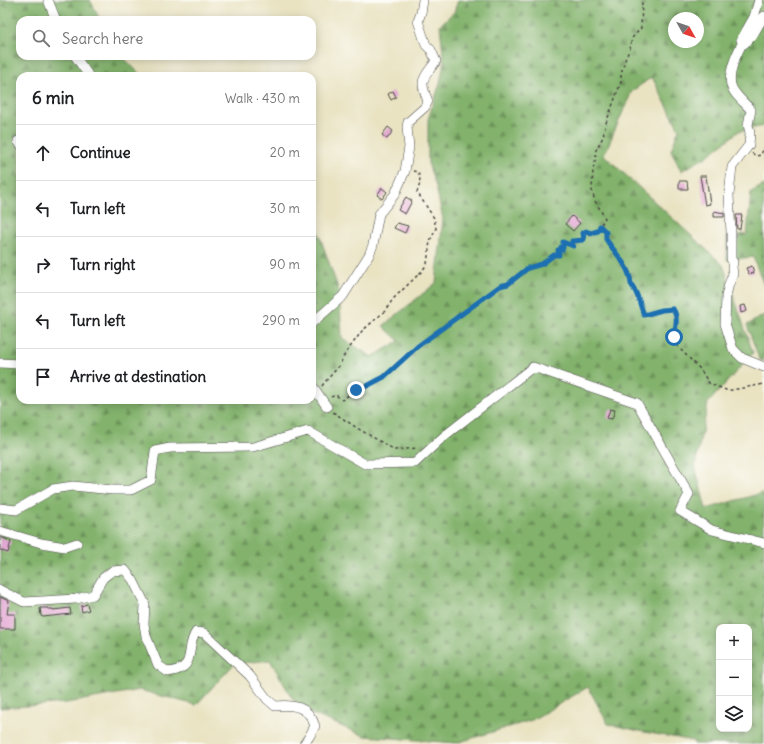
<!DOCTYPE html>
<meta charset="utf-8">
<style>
:root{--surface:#fff;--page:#f2f2f2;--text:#202124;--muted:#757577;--line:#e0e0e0}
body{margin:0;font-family:Delius,sans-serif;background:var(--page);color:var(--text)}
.controls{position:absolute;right:12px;bottom:12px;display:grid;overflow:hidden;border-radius:8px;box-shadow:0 2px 10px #0003}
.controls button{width:36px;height:36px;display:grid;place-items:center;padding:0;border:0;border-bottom:1px solid var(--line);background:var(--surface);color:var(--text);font:20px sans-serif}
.compass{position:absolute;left:668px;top:12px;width:36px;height:36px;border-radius:50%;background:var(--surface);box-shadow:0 2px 10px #0003;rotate:130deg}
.stop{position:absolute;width:12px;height:12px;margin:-9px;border:3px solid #1f6fb2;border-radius:50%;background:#fff}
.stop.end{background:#1f6fb2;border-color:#fff;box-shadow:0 1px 4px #0008}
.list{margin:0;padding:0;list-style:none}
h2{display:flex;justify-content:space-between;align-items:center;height:52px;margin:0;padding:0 16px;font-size:17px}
h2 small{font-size:13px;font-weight:400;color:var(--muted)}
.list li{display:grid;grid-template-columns:26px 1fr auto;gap:12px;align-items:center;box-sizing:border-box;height:56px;padding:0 16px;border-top:1px solid var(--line)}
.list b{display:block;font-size:15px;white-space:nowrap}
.list em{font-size:13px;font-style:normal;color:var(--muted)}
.icon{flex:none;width:22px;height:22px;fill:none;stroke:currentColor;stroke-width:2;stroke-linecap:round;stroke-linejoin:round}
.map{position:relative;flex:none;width:764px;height:744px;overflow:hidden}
.search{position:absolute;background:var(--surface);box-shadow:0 2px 10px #0003;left:16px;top:16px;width:300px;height:44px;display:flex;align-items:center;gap:10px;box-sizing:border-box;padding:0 14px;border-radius:12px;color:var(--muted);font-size:15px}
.panel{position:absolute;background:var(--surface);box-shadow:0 2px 10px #0003;left:16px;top:72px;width:300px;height:332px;border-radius:12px}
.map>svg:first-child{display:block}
.forest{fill:url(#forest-firs);stroke:#566e4c;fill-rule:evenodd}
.building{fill:#e3a7d3}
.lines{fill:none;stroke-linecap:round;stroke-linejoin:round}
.minor-casing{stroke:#484742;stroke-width:10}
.path{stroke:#484742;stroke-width:1.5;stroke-dasharray:3 3;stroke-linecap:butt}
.minor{stroke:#fff;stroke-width:9}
.route{stroke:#1f6fb2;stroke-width:5}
</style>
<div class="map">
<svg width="764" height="744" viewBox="0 0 764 744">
<defs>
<pattern id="forest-firs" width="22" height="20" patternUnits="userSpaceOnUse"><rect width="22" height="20" fill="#82b26c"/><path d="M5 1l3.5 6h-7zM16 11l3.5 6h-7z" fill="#6b9159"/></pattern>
</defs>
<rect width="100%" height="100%" fill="#fdfcf7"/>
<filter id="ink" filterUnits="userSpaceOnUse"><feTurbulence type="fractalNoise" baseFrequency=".025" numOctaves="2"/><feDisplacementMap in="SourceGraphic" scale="8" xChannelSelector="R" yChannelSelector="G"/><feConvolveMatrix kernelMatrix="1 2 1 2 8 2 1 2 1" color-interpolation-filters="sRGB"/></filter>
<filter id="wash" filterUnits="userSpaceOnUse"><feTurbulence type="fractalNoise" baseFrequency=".012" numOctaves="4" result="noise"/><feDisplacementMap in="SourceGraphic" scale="16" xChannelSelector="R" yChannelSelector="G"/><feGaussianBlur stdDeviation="0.9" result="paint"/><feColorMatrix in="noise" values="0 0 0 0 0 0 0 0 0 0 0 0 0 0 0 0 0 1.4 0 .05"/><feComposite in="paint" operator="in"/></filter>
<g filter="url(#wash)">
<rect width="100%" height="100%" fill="#e9e3c2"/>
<path class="forest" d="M0,0H90L100,20H20V56H122L142,76H20V400H312V219L314,220L339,291L342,338L372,357L399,341L383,326L436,283L443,219L436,187L428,163V119L440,83L444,63L440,25L454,12L458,0H764V126L739,131L706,157L681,171L671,150L679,129L652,77L632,91L604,155L723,265L753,353L708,403L695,466L706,509L762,493L764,495V744H694V741L644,732L608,724L588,687L532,720L456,743L365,736L298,708L270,660L234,664L196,705L139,690L66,703L0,708ZM674,18H698V42H674ZM719,627H749V729H719Z
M764,185V286L753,257L727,260V236L747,234L751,192Z
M764,315V361L759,359L747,325Z"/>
<g id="blocks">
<path class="building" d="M393,91L396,97L391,100L388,94Z
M388,127L393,131L387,139L382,135Z
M700,176H706L710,204L705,205Z
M679,181H687L688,189H679Z
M382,188L387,192L382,199L377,195Z
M406,197L412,201L405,214L398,210Z
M714,211L724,213V217H714Z
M736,215H742L740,229H737Z
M572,216L580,223L573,231L565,224Z
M397,223L408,226L405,233L394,228Z
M752,266L754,273L749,274L746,268Z
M745,305L747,311L741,313L740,306Z
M610,409L615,410L612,419L607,418Z
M0,537L11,541L8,553L0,550Z
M0,597L9,601L7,614H15V629H0Z
M87,604L89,610L82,612L81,606Z
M40,608H48V609H53V610L70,608L71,614L43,617L41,616Z"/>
</g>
</g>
<g filter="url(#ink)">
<use href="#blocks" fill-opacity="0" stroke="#484742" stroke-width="1"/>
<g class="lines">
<defs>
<path id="minor" d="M48,0L56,20
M759,0L754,17L742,38L741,40L744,44L753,35L764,16
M743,42C737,53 728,72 731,85C733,94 745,103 751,110L748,125L750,133L749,145L732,167L729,195L731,233V259L733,262L732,267L733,274L729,284L726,296L725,324L733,349L742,358L764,367
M75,56L89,76
M18,141L20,144
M312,323L343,296L369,255L373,245L379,214L395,194L405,171L409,147L407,127L408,122L425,107L428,101C418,79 424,78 436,61L431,50L426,45L418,21L421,13L423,0
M0,363L20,364
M312,385L327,407
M0,508L16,510L53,489L73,486L113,490H131L151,480L155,451L170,448L253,447L308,431L365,464L415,463L443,437L533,367L637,403L689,494L680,511L712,530L764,543
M0,531L41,543L65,547L77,543
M0,590L24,602L76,599L93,595L103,578L112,571L125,570L133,580L145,604L144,624L146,636L158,665L168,672C199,668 184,649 196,632L204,633L250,676L267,699L275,706C293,704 309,706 315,726L309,737L304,744"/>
</defs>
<use href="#minor" class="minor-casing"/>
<path class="path" d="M752,153L756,156L761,155L764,147
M601,226L606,232C605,250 628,260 631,278C631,280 631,282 631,284C638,293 640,305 644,315L662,310L673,309L675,312L676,319L674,337L678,347L700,369L709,383L726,390H732L764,384
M322,386L324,383L339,366L345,354L362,331L385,311L393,299L422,271L427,264L430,241L436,229L434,218L417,192C420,184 421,180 418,172L413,171
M331,397L336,395L342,400L356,390L367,386L384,377L418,346L500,286L507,284L528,268L542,264L554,255H559L558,250H562L561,247L563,248V243L573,246L572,241L583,240L584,239L583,233L586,231L591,233L597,231L605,218L595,201L592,191L593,169L596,158L595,152L603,137L606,123L621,82V74L626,57L630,49L632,38L641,28L642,0
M306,400L313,401
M333,412L357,428L395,450L418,448"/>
<use href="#minor" class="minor"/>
</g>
</g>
<g class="lines" filter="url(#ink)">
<path class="route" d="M356,390L367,386L384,377L418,346L500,286L508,284L528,268L542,264L554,255H559L558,250H562L561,247L563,248V242L573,246L572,241L583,240L584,239L583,233L586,231L591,233L598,231L600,226L606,232V239L608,242C617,255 630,268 631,284C638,293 640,305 644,315L662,310L673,309C679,317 675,329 674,337"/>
</g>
</svg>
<div class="controls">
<button>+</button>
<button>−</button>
<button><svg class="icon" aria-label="layers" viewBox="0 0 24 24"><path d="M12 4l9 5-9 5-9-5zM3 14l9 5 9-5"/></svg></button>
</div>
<svg class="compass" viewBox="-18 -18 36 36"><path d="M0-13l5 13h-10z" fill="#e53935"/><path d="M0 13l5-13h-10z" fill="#757577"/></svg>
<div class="stop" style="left:674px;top:337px"></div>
<div class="stop end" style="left:356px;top:390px"></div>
<div class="search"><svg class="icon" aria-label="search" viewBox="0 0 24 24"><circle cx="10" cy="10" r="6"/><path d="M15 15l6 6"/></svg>Search here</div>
<section class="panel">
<h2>6 min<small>Walk · 430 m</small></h2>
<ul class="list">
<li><svg class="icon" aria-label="ahead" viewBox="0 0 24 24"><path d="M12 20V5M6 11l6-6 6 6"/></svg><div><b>Continue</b></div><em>20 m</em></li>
<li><svg class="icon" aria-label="left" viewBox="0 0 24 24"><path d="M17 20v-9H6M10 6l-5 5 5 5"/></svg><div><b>Turn left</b></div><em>30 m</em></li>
<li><svg class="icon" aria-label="right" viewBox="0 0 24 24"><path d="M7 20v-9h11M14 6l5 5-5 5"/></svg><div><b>Turn right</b></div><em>90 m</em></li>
<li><svg class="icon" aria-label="left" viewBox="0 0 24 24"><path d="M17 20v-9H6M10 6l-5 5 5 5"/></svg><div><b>Turn left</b></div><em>290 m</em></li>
<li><svg class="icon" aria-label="arrive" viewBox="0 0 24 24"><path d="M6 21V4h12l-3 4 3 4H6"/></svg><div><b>Arrive at destination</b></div></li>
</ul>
</section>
</div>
